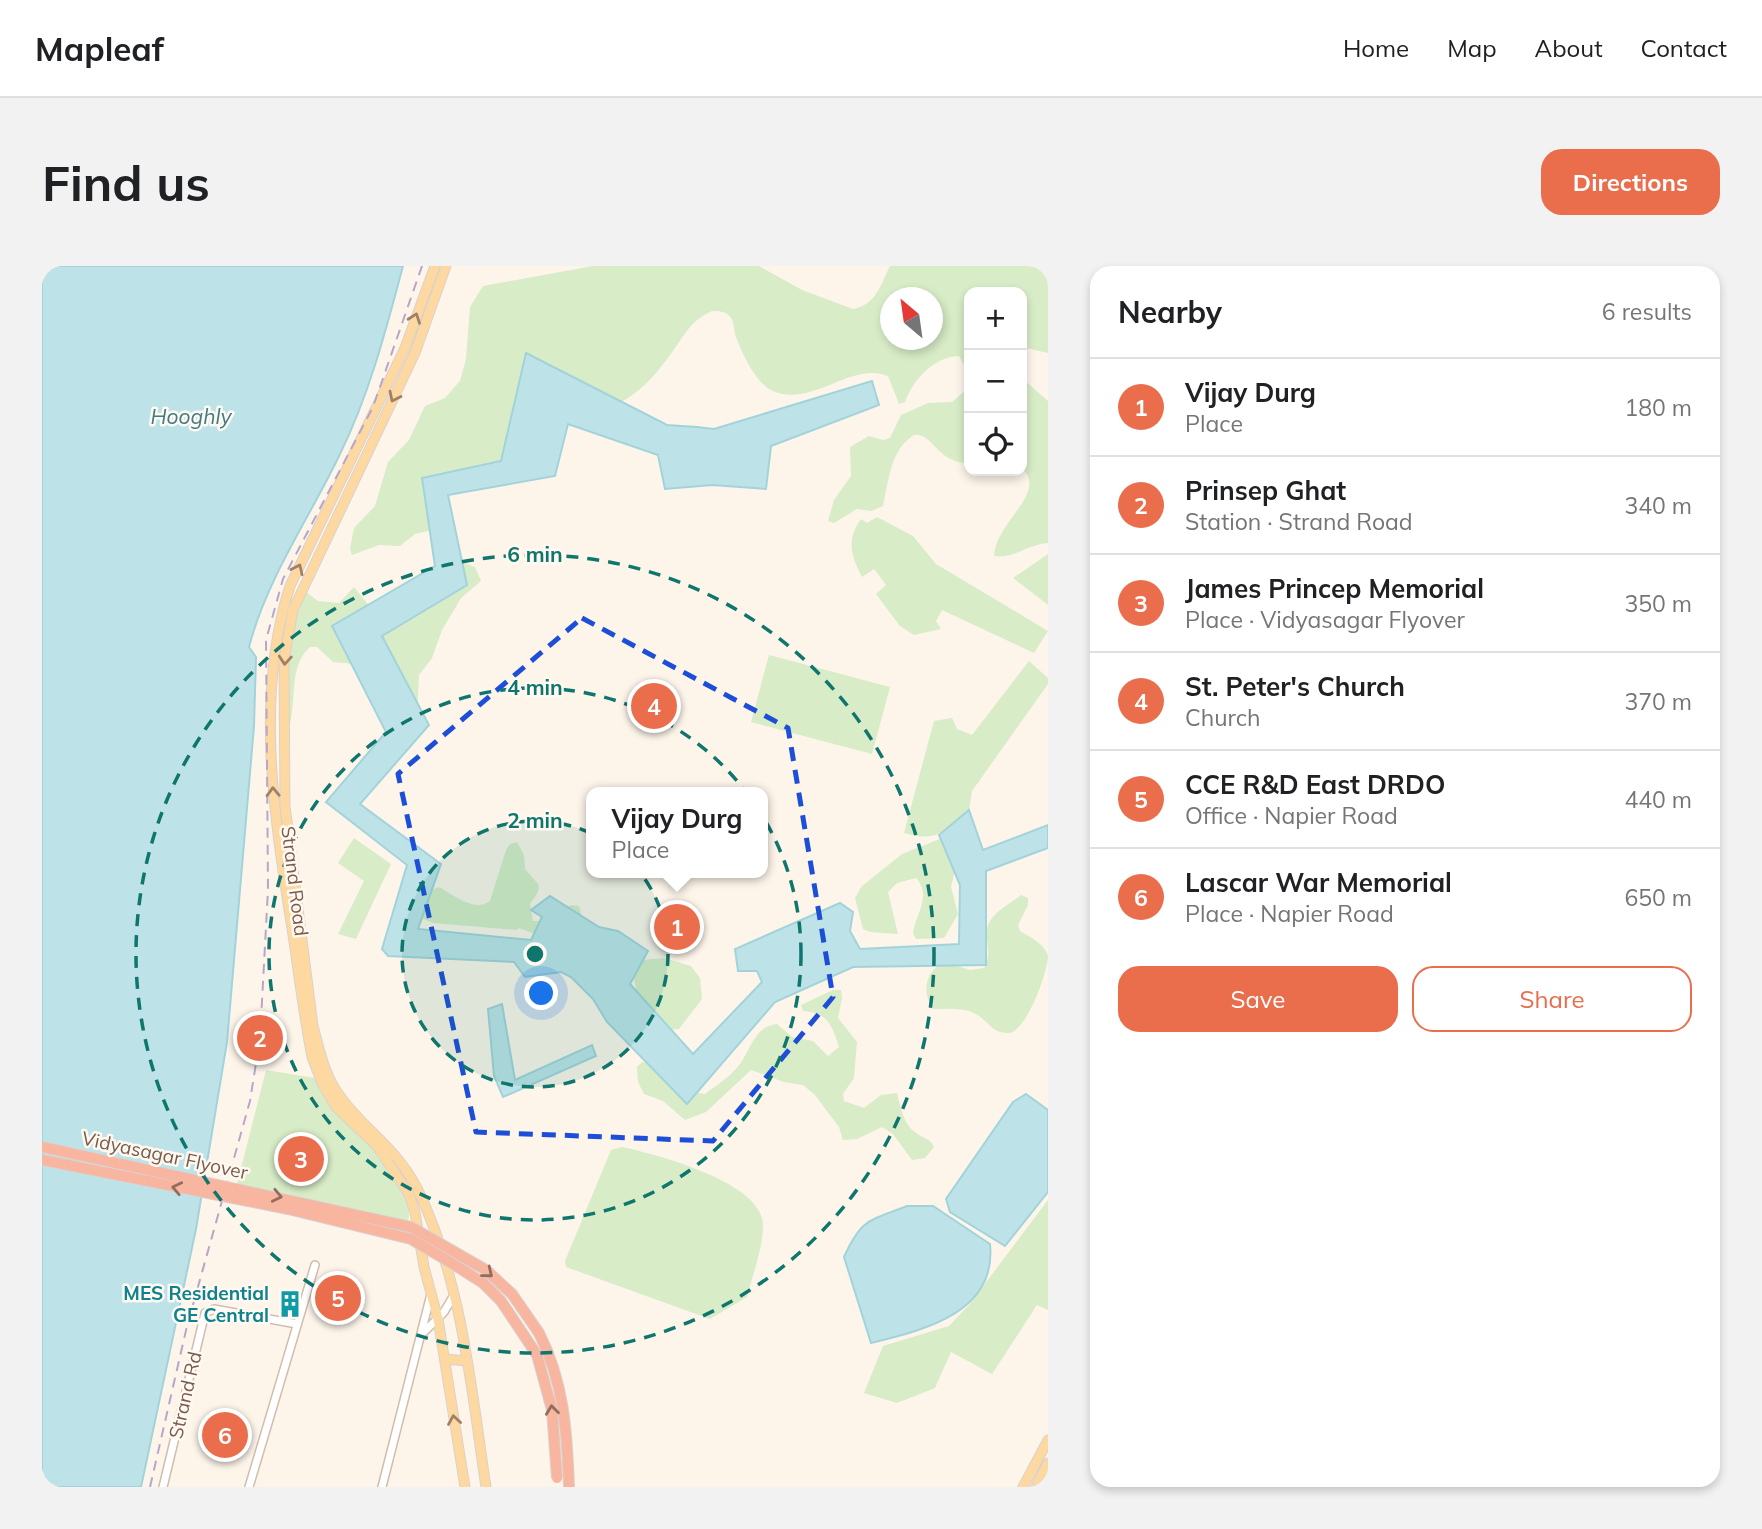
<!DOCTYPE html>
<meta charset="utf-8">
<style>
:root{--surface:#fff;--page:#f2f2f2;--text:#202124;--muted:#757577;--line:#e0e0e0;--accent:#ea6d4c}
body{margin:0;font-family:Mulish,sans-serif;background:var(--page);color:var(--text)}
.controls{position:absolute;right:21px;top:21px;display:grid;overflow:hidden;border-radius:14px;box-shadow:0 4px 10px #0003}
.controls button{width:63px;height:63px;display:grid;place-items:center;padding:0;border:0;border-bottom:2px solid var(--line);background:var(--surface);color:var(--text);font:35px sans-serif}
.compass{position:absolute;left:838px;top:21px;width:63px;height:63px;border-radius:50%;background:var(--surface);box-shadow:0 4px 10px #0003;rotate:331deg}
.you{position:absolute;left:500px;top:728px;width:24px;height:24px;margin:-18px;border:5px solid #fff;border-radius:50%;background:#1a73e8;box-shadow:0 0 0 10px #1a73e833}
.badge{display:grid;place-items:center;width:46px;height:46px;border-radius:50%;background:var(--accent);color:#fff;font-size:23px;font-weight:700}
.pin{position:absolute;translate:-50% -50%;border:4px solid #fff;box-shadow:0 2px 7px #0006}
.popup{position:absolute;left:544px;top:521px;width:182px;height:91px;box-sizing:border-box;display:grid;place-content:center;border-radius:14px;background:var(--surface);filter:drop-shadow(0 2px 5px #0005);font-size:23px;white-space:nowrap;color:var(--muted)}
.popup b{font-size:26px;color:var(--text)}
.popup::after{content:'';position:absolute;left:50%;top:100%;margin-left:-14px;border:14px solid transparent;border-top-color:var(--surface)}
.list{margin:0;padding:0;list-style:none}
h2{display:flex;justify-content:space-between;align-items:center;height:91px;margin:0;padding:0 28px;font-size:30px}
h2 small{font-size:23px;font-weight:400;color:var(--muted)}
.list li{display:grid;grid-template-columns:46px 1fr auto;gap:21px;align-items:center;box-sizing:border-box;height:98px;padding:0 28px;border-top:2px solid var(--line)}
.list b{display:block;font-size:26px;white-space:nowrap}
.list p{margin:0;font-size:23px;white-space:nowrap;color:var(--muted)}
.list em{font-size:23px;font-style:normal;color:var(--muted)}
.actions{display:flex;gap:14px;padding:21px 28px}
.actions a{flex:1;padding:16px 0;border:2px solid var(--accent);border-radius:21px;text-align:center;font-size:24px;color:var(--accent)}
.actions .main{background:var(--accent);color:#fff}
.icon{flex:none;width:38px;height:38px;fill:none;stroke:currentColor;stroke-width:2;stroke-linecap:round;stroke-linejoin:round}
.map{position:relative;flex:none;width:1006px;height:1221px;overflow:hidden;border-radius:21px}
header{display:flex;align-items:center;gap:42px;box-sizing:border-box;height:98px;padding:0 35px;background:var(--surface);border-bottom:2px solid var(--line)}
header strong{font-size:33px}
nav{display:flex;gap:38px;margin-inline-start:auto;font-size:24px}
.intro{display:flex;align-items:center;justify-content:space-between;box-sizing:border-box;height:168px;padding:0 42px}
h1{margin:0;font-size:49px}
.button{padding:18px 32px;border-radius:21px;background:var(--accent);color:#fff;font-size:24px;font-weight:700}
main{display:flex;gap:42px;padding:0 42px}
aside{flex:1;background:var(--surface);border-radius:21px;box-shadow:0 4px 10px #0003}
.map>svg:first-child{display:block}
.green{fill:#d7ecc7;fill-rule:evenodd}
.water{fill:#bde3e8;stroke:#a3d3da;stroke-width:2}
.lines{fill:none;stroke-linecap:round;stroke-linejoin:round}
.minor-casing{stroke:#d1bdae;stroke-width:10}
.major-casing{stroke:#dad1cd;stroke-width:11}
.highway-casing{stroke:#dad1cd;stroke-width:12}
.minor{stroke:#fff;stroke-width:7}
.major{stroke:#fdd9a1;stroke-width:9}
.highway{stroke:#f8b5a0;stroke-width:10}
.tram{stroke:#b8a6c9;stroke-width:2}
.rail{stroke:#b8a6c9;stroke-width:2;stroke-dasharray:10 7;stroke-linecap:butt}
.highway-bridge-casing{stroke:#dad1cd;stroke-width:12;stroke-linecap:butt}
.highway-bridge{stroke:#f8b5a0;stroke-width:10}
.oneway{stroke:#a18165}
.oneway2{stroke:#936d5c}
.marked{fill:none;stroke:#1d4ed8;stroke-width:5;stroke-dasharray:14 9;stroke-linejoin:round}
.ring{fill:none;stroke:#0f766e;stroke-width:3.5;stroke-dasharray:12 9}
.labels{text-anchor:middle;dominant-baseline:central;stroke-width:5;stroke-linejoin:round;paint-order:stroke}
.street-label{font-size:19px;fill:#7a5b4b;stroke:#fff9f1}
.culture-label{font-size:19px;font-weight:bold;fill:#0d838f;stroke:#fff9f1;text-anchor:end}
.water-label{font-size:21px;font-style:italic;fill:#417b86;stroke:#fff9f1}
.centre{fill:#0f766e;stroke:#fff9f1;stroke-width:3.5}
.ring-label{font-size:21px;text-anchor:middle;font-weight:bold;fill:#0f766e;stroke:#fff9f1;stroke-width:5;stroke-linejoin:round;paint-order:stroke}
</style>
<header>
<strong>Mapleaf</strong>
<nav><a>Home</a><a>Map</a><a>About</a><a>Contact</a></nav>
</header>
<div class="intro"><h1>Find us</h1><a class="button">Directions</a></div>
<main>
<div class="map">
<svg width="1006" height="1221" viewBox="0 0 1006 1221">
<rect width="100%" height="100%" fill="#fdf5ea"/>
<path class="green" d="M551,0H717L760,24L811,43C834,39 839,18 848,0H1006V87L980,81V26H927V108L917,90C891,91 871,114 863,136L857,138L846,110C808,95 771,142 731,125C713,117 699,85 693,68C692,63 692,56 689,52C685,45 676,45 670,45C650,54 645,65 633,82C617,105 597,130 570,140C560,145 544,143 533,143L511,175L403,222L394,263L373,268L358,280L337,279L310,289L308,283L312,262L333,240L346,196L367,174L383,140L403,132L418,115L424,93L428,41L441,20ZM848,32H890V74H848Z
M980,112L1006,135V277C987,278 971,293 952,290C954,255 1006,228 980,202Z
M927,121V197C895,198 891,166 872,169C848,184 847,214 841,240L829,245L815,243L792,257L786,255L792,234L809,210L808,181L827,170L841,174L848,172L859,149L886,137L910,136Z
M835,251L871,270L894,298L1006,365L992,387L900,344L894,355L899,363L872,369L858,360L834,328L844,319L832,303L820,311C809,290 804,274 819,253L825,257Z
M1006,288V339L971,312Z
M420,296L433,301L439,315L419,332L400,364L390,392L377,409L375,451L312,398L291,396L275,381H268C246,400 255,436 247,461L240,462L242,387L259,331L264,326L276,335L297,337L312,321L329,342L406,300Z
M727,389L848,421L830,488L709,456Z
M987,395L1006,412V418L930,525L927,544C902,565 896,577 862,567L892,455L910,452L915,463L930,469Z
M908,569L914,600L909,621L916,648L902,672L874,673L871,667C874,648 890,629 874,612L855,617L846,626L856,668L828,666L821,663L813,632L820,620L860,588Z
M312,572L349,598L314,673L296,668L322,615L296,597Z
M475,576L482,589L483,603L497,619L496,626L488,638L491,655H505L529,639L537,640L539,647L521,678L477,662L475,664L391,657L379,652L377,644L390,624L397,621C412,629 433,647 448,635L464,584L468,578Z
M979,629L986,632V639L976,659L978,665C988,671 1003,678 1006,690C1006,706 984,767 966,767C951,768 945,754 934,748C922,741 905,743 891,743C880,727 882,706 902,696L928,704L942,702C950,687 944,680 945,665C946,648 968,638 979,629Z
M622,692L649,700L658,712L660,733L637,763L623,764L596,732L590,703L600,694Z
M791,724H799L800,732L796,752L815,776L812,812L801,828L802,835L822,842L839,829L855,827C859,842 861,858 874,867C882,873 888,872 892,881L883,892L870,894L851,868L840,861L815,873L801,874L797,861L773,829L761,819L742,816L709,804L664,846L643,854L621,835L602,828L596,816L595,801L600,796L607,797L649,826L663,828C675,819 689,810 698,798C709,783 713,760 735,758L750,771L771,775L786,790L797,781C790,759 786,747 761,745L759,739Z
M224,804L273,812C278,822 283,833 289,841C313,871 377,912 366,956L195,918Z
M580,881C614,888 710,914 720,952C725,970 710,1011 705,1031L668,1053L524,1001L523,995L569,884Z
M1006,934V1044L995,1039L950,1108L909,1086L893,1122L855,1137L822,1127L841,1080L907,1060L927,1039Z"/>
<path class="water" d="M0,0H361C344,64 327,129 298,188C267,253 225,312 207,381L214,391L212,460L185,776L154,963L99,1221H0Z
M484,87L625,159L655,161L672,163L830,115L837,139L729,180L724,223L670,219L623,223L616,189L526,158L513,210L406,229L425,319L340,370L387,459L318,538L399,598L376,663L489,674L500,651L489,644L508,630L557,661L576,665L606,685L588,718L651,788L720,716L715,705H696L693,683L798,637L811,646L808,665L818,683L917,678L918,619L897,569L927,544L941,584L1006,559V582L944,605V699L811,701L733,736L645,838L565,756L551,733L529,711L519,706L483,711L472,696L346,690L340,683L365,599L284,536L344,466L290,360L393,300L380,212L459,195Z
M460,738L473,814L550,779L554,790L461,831L452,810L446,743Z
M984,828L1006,844V926L963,980L908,946L904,933L971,836Z
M865,940H891L948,978C955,1047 882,1064 829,1077L802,991C820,952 827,955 865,940Z"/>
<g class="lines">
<defs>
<path id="minor" d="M382,1066L402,1046L412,1029
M121,1221L163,1047L172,1043L255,1058
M207,1221L273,999
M340,1221L389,1028"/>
<path id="major" d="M393,0L363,82L248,320C212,431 233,556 251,669C257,710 262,750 270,791L280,817L294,841L335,880L367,928L373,946L382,1001L396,1053L423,1221
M404,0L373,87L251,344L242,394L243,540L271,760C278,786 283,812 300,833C325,866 354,882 375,922C420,1014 429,1121 444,1221
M403,1093L425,1095
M981,1221L1006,1174
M994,1221L1006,1197"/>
<path id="highway" d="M497,1067C522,1116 525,1166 527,1221"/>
</defs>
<use href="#minor" class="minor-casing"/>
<use href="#major" class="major-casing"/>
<use href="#highway" class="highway-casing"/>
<use href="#minor" class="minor"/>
<use href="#major" class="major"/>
<use href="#highway" class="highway"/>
<path class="tram" d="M1005,1221L1006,1219"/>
<path class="rail" d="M108,1221L145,1060L208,835L218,772L226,624L224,374L241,313L331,141L380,0"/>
<defs>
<path id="highway-bridge" d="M0,881L369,961L444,1004L470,1028L497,1067
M0,894L246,943L369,973L408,996L441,1017L459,1035L495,1089L510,1144L515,1212"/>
</defs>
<use href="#highway-bridge" class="highway-bridge-casing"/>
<use href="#highway-bridge" class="highway-bridge"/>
</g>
<defs><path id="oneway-chevron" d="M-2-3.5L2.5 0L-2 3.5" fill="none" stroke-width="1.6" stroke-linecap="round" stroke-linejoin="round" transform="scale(1.75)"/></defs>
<g class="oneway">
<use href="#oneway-chevron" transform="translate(373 52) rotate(-70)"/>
<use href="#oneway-chevron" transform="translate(352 131) rotate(116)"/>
<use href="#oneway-chevron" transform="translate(256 303) rotate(-65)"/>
<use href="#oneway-chevron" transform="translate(243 394) rotate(94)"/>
<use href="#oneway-chevron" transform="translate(231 526) rotate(-92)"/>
<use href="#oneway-chevron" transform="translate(412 1154) rotate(-99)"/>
</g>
<g class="oneway2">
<use href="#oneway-chevron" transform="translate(135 922) rotate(-168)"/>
<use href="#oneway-chevron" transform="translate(235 930) rotate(12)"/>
<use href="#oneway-chevron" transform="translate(446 1007) rotate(39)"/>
<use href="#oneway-chevron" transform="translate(510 1144) rotate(-97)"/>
</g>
<path class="marked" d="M540,352L746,462L791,731L671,875L434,866L356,508Z"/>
<circle cx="493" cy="688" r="133" fill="#0f766e" fill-opacity=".12"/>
<g class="ring">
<circle cx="493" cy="688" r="133"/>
<circle cx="493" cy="688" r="266"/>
<circle cx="493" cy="688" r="399"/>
</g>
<defs>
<symbol id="building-bare" viewBox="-9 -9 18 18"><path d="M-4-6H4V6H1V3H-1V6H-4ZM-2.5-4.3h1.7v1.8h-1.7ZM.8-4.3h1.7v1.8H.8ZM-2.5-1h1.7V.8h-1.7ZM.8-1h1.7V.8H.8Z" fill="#0f9aa8" stroke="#fff9f1" stroke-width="2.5" paint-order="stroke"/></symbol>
</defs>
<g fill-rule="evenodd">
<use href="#building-bare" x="229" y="1019" width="38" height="38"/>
</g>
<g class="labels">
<g class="street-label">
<text transform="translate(253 615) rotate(83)">Strand Road</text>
<text transform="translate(123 889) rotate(12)">Vidyasagar Flyover</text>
<text transform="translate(143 1129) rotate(-77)">Strand Rd</text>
</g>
<g class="culture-label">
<text x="227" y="1027">MES Residential<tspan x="227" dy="22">GE Central</tspan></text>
</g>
<g class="water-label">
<text x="149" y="150">Hooghly</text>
</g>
</g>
<circle cx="493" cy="688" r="10" class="centre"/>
<g class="ring-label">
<text x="493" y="296">6 min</text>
<text x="493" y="429">4 min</text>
<text x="493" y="562">2 min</text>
</g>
</svg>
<div class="controls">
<button>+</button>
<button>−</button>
<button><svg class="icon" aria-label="locate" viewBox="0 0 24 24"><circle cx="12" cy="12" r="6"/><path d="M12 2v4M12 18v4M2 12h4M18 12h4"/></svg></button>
</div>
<svg class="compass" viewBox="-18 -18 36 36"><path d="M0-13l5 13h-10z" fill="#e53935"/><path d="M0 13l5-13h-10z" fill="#757577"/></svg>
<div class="you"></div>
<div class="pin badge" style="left:635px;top:661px">1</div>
<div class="popup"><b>Vijay Durg</b>Place</div>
<div class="pin badge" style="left:218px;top:772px">2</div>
<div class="pin badge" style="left:259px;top:893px">3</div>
<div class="pin badge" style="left:612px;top:440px">4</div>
<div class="pin badge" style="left:296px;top:1032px">5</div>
<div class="pin badge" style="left:183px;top:1169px">6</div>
</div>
<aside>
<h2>Nearby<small>6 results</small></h2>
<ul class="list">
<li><span class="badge">1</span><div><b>Vijay Durg</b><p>Place</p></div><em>180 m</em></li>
<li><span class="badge">2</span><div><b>Prinsep Ghat</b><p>Station · Strand Road</p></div><em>340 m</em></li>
<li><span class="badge">3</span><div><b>James Princep Memorial</b><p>Place · Vidyasagar Flyover</p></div><em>350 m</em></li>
<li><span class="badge">4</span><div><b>St. Peter's Church</b><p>Church</p></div><em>370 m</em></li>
<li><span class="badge">5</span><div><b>CCE R&amp;D East DRDO</b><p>Office · Napier Road</p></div><em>440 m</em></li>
<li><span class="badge">6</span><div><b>Lascar War Memorial</b><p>Place · Napier Road</p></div><em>650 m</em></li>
</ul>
<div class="actions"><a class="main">Save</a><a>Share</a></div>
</aside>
</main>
